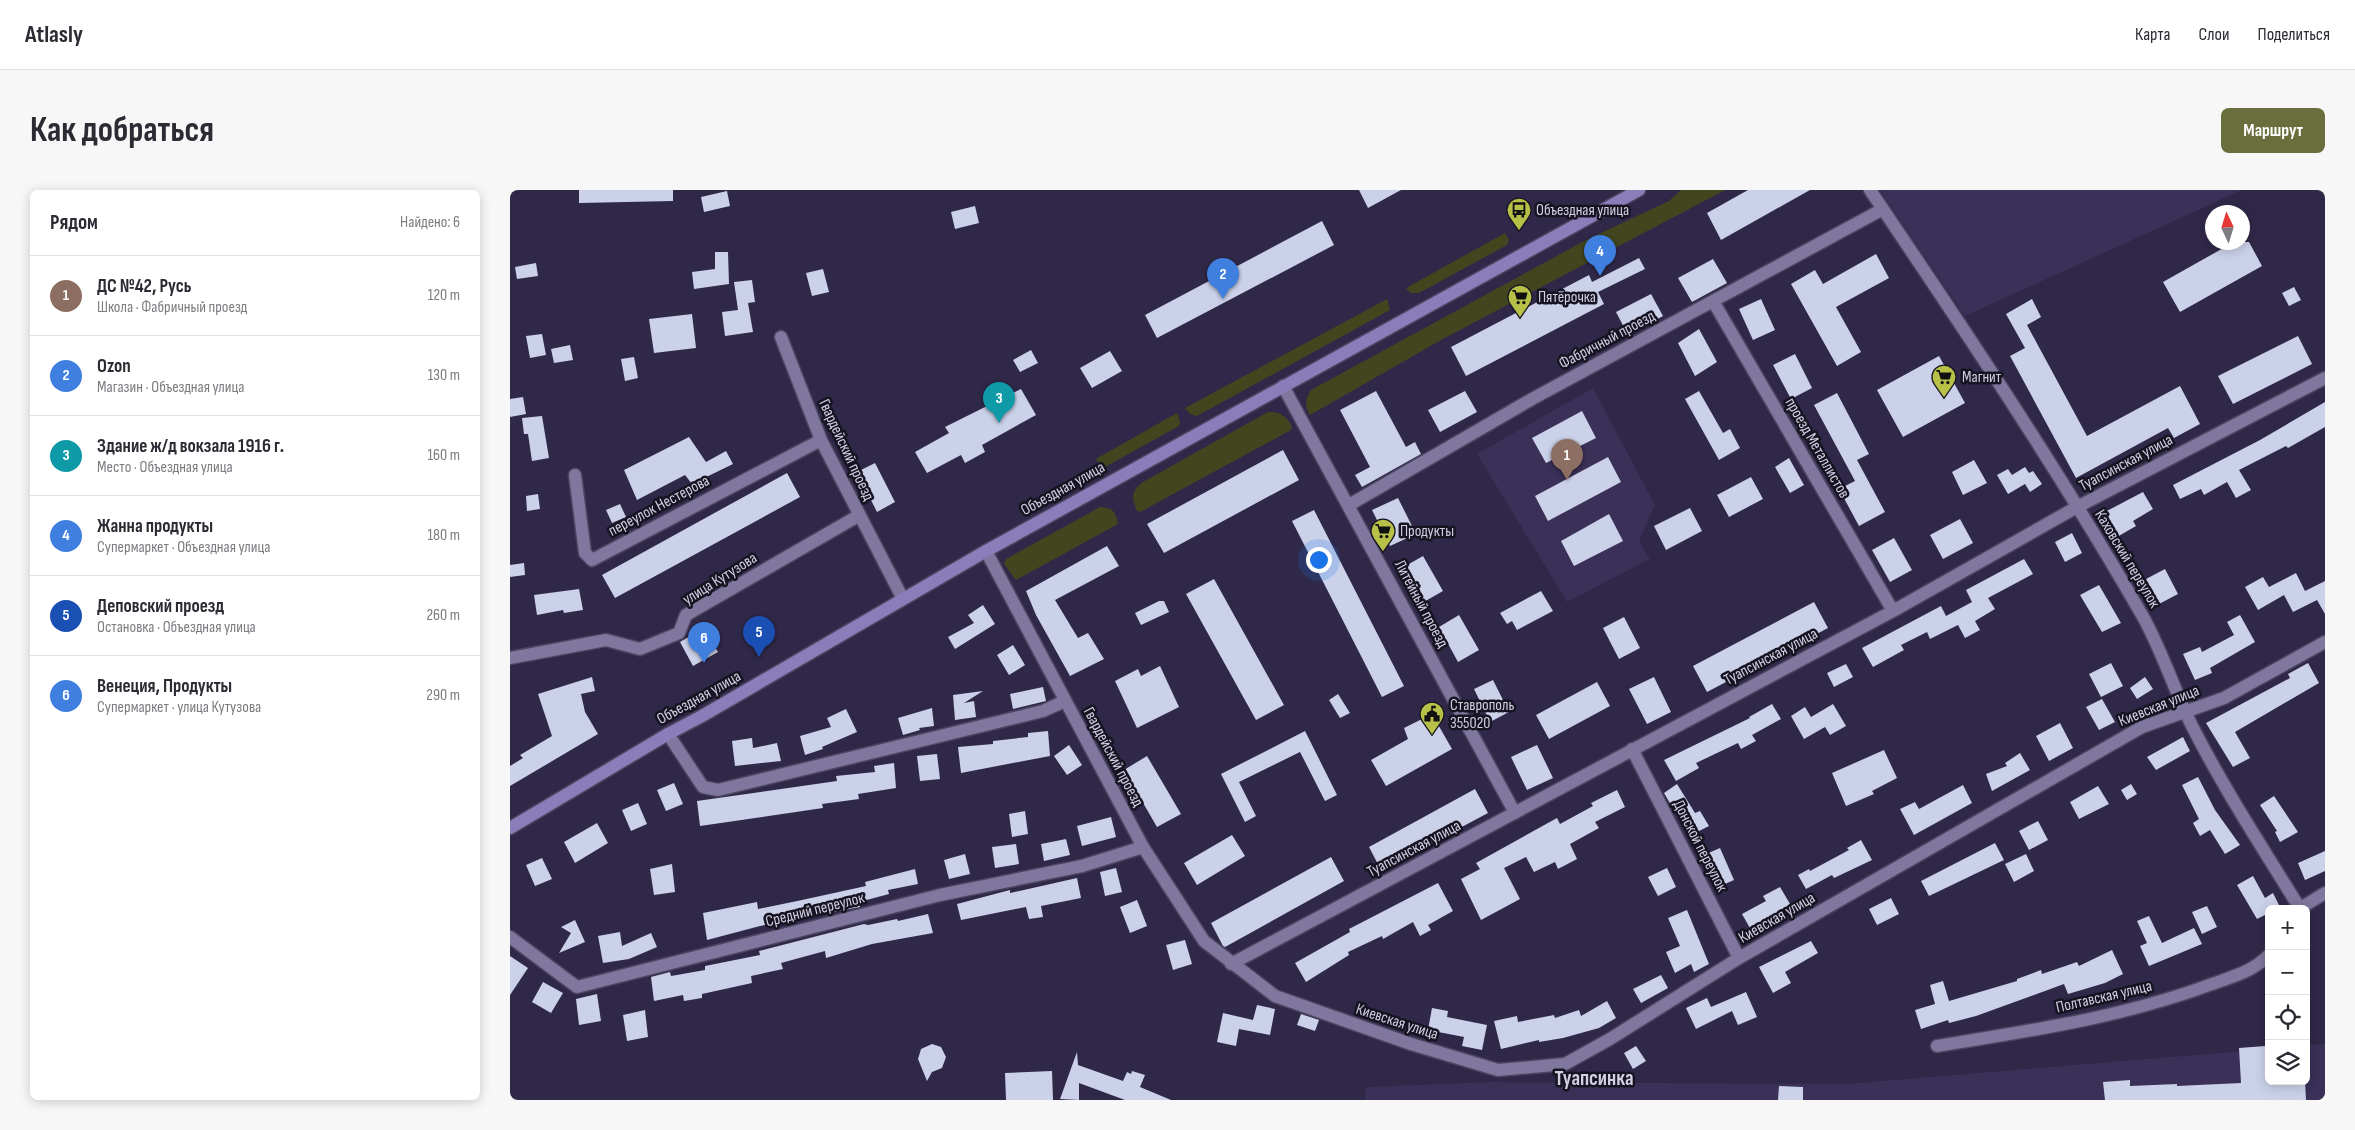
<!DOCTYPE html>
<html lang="ru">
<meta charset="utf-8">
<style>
:root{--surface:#fff;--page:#f7f7f7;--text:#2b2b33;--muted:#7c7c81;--line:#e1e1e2;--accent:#6a6e3c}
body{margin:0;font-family:"Sofia Sans Condensed",sans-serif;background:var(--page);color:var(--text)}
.controls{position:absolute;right:15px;bottom:15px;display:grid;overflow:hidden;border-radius:8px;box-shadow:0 2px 12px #0003}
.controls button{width:45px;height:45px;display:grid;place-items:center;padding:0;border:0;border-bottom:1px solid var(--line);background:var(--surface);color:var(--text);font:25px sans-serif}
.compass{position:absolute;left:1695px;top:15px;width:45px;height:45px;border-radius:50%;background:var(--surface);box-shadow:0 2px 12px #0003;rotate:356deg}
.you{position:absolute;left:808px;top:369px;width:18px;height:18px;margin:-12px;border:4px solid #fff;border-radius:50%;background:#1a73e8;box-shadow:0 0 0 8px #1a73e833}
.badge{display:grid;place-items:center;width:32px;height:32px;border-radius:50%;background:var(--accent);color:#fff;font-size:16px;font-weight:700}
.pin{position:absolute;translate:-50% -41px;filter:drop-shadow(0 1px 2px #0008)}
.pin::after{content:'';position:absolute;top:26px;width:18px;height:15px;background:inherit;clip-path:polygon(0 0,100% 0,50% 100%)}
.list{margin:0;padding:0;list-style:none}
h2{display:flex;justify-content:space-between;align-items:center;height:65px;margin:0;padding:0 20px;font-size:21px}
h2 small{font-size:16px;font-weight:400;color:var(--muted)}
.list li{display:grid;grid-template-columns:32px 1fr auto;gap:15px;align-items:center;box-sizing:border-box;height:80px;padding:0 20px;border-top:1px solid var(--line)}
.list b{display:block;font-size:19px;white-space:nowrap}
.list p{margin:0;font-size:16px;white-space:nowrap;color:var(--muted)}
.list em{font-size:16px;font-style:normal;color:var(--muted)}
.icon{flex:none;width:28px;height:28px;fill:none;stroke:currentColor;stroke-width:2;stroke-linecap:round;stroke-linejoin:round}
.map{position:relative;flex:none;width:1815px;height:910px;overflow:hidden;border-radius:8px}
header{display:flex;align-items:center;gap:30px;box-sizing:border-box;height:70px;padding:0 25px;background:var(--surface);border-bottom:1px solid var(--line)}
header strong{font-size:24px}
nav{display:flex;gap:28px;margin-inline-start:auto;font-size:18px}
.intro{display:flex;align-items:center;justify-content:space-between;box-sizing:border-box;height:120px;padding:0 30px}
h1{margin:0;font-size:35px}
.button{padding:12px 22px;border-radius:8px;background:var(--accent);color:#fff;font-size:18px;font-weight:700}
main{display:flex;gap:30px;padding:0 30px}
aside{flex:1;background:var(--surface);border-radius:8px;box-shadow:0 2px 12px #0003}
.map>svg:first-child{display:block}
.built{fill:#3a3058}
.green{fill:#42461f}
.building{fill:#cbd1e9}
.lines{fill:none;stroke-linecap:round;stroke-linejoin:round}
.minor-casing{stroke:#4c4461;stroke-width:15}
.primary-casing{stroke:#4c4461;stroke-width:15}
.minor{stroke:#7f779d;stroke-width:12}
.primary{stroke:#8b7db9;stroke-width:12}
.labels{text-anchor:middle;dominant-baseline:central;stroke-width:5;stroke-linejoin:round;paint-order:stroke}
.poi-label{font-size:16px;fill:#d2cee3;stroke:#171422;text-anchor:start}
.street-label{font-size:16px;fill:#d2cee3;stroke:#171422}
.district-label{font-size:21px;font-weight:bold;fill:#d2cee3;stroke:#171422}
</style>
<header>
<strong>Atlasly</strong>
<nav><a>Карта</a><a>Слои</a><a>Поделиться</a></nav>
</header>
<div class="intro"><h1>Как добраться</h1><a class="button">Маршрут</a></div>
<main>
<aside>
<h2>Рядом<small>Найдено: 6</small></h2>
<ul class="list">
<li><span class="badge" style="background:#8d6e63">1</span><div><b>ДС №42, Русь</b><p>Школа · Фабричный проезд</p></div><em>120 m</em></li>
<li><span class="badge" style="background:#3f7fe0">2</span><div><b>Ozon</b><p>Магазин · Объездная улица</p></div><em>130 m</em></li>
<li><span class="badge" style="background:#0f9aa8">3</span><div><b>Здание ж/д вокзала 1916 г.</b><p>Место · Объездная улица</p></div><em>160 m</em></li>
<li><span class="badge" style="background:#3f7fe0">4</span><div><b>Жанна продукты</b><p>Супермаркет · Объездная улица</p></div><em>180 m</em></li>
<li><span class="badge" style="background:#1a4fb4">5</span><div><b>Деповский проезд</b><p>Остановка · Объездная улица</p></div><em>260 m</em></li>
<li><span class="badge" style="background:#3f7fe0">6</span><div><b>Венеция, Продукты</b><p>Супермаркет · улица Кутузова</p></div><em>290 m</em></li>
</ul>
</aside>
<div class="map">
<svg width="1815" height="910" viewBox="0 0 1815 910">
<rect width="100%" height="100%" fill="#302848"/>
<path class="built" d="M1370,0H1732L1455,126Z
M1083,198L1145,315L1129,351L1140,369L1057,412L967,264Z
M1815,854V910H855L856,897L981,892L1336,894L1759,859V891H1796V855Z"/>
<path class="green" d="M1171,0H1215L931,150L800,225C794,215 795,209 801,200L1076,50L1159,11Z
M995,43L999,50L997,55L909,103H901L896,98Z
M877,109L880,120L687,226L680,224L675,218Z
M758,222C770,221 777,226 782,237L781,240L630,322L627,321C621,308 621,301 633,292Z
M667,223L670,231L669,236L595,277H591L586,269Z
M590,317C602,317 606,322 608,334L506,390L494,374L496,369Z"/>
<path class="building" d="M69,0H163V11L69,13Z
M849,0H891L858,18Z
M1238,0H1300L1211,50L1197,23Z
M217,1L220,16L194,22L191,7Z
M465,16L469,33L445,39L441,22Z
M812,31L824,55L647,148L635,125Z
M1724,52H1739L1752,76L1670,122L1653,92Z
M205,62H218L219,94L184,99L182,82L205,79Z
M1366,64L1379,88L1326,117L1351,162L1327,176L1281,94L1305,80L1313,94Z
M1129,68L1135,79L1088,102L1094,114L956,186L941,157L1079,85L1082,92Z
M1203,69L1217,93L1182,112L1168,88Z
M26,73L28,86L7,89L5,77Z
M313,79L319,102L302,106L296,83Z
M242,90L245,112L238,113L243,142L215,146L212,122L228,120L224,92Z
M1784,97L1791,110L1779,116L1772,103Z
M1141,104L1153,126L1118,145L1106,122Z
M1251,109L1265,140L1243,150L1229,119Z
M1522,109L1531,127L1517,135L1577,246L1670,196L1690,234L1664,248L1658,238L1566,288L1500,166L1515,158L1496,124Z
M182,124L186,158L144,163L139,129Z
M1189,139L1207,172L1185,186L1168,153Z
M32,144L36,165L20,168L16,146Z
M1788,146L1802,174L1723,214L1708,186Z
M60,155L63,170L44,173L41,159Z
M521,160L528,173L510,182L503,170Z
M600,161L612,181L582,198L570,178Z
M1285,164L1302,198L1281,209L1263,175Z
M1429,166L1455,213L1393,247L1367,200Z
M124,167L128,188L115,191L111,169Z
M511,199L526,225L472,255L475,262L455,273L451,265L417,283L405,262L439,243L435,237Z
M866,201L896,257L905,252L911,264L852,297L845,285L860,277L830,220Z
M955,201L967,222L930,242L918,220Z
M1189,201L1213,243L1220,239L1230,258L1209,270L1175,209Z
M1327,203L1359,264L1347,270L1375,322L1349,336L1329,299L1345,291L1304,215Z
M13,207L16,224L0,227V209Z
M1815,212V237L1778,258L1776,256L1729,280L1741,300L1726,308L1717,292L1694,305L1691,299L1670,309L1663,295L1750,250Z
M1072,221L1086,248L1036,273L1022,248Z
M32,226L39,268L22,271L18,244H14L12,228Z
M179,247L196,272L216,261L223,274L182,294L175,285L127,310L114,280Z
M773,260L789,290L654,363L637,334Z
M1098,267L1111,292L1038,331L1025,306Z
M1279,268L1294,295L1280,303L1265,277Z
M1464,270L1477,293L1453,305L1442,282Z
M365,273L385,312L367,322L347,282Z
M1515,277L1519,283L1523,281L1532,294L1520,302L1515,294L1498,304L1487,285L1498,279L1502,285Z
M277,283L290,307L105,408L92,385Z
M1241,287L1253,309L1219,327L1207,305Z
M1633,302L1643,319L1623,331L1626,336L1607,347L1593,323Z
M28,304L30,319L17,321L16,306Z
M888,308L906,344L880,356L862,320Z
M110,314L116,327L102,333L96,320Z
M1180,318L1192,341L1156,360L1144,336Z
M804,320L894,496L872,507L782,331Z
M1099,324L1113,351L1064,376L1051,351Z
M1450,329L1463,353L1433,369L1420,345Z
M1562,343L1572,363L1555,372L1545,352Z
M1384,348L1402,380L1380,392L1362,360Z
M597,356L609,376L545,410L568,448L578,443L594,469L560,486L526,425L516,401Z
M913,366L933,401L912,413L892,378Z
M1514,369L1523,384L1478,408L1485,419L1465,431L1470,440L1455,448L1448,435L1420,449L1417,442L1391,455L1394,460L1363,477L1352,458L1431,416L1436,426L1462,412L1456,400Z
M14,373L15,385L0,387V375Z
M1655,379L1668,404L1649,414L1636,389Z
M1786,383L1795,401L1815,391V424L1807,410L1783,422L1774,405L1748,420L1735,397L1753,387L1759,397Z
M704,389L774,515L746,530L676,404Z
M1589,395L1611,433L1592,442L1570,405Z
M69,399L73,420L54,423L53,420L27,425L24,405Z
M1031,401L1043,421L1007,440L1002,431L997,434L990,423Z
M649,411H654L659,422L631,435L625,423Z
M1304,412L1318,438L1197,502L1183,476Z
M473,415L485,434L445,459L438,447L464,433L458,425Z
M949,425L969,460L948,472L929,437Z
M1730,425L1745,452L1700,478L1702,483L1685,490L1673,464L1690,457L1692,462L1724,445L1717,432Z
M1114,427L1130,458L1109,469L1093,438Z
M194,438L208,462L183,476L170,452Z
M503,455L515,475L499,485L487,465Z
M1601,473L1613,496L1591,507L1579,484Z
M1798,473L1809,493L1725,542L1740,568L1723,577L1696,533L1780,488L1778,484Z
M1336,474L1343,487L1324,497L1317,483Z
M650,476L669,517L627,538L605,491L628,479L631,486Z
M82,487L85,501L71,504L75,522L88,544L0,596V576L13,568L10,565L42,546L28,504Z
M1144,487L1161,522L1137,534L1119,499Z
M1635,487L1643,499L1627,509L1620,498Z
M983,490L999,522L980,532L964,499Z
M1087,492L1100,516L1039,549L1026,525Z
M533,497L536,511L503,519L500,504Z
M473,501L454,513L464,511L466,527L445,530L443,505Z
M828,504L840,523L830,528L819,510Z
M1592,509L1605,532L1589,540L1576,517Z
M1262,514L1271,529L1242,545L1246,551L1231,559L1228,553L1186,573L1189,578L1166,591L1154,570L1240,528L1239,527Z
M1323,514L1336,536L1320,545L1315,537L1294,549L1281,526L1295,517L1301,527Z
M422,518L424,536L409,538L410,540L393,545L388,528Z
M336,519L347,542L312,557L313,559L295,565L290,546L321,537L317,528Z
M922,524L942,559L876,596L861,570L898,549L894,538Z
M1550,533L1563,558L1539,571L1526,546Z
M538,541L540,566L451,583L448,557L483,554V551L518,547V543Z
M795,541L827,605L815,611L790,562L729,592L746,626L735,632L711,584Z
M1673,547L1680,561L1646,580L1637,567Z
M242,548L243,558L267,553L271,571L225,576L222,551Z
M559,555L572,575L557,585L544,566Z
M1027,555L1043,588L1017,600L1001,567Z
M1374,560L1387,588L1362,601L1364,604L1336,616L1322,583Z
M1510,563L1520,580L1482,601L1476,584L1497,576L1495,573Z
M427,564L430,589L410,591L407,566Z
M637,566L671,624L647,637L614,580Z
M384,573L386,598L348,604L349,609L312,614L313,618L190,636L187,611L327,591L326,586L365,582L364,576Z
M1688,587L1705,620L1730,655L1715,664L1700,640L1690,646L1683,633L1689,629L1672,595Z
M164,593L173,614L156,621L147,600Z
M1167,594L1185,623L1190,621L1199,636L1179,646L1154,603Z
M1621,594L1627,604L1617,610L1611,600Z
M1453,595L1462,613L1404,645L1390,619L1405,612L1409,619Z
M1588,596L1599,614L1569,629L1560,612Z
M965,599L978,623L871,680L859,657Z
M1107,600L1115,617L1085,632L1089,638L1060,654L1067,669L1048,679L1045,672L1024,682L1016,667L994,678L1010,709L971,730L951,689L970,679L966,673L1047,628L1050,634L1083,616L1081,613Z
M1764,606L1788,642L1770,652L1765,642L1767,641L1750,615Z
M128,613L137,634L121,641L112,620Z
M515,621L518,644L502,647L499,624Z
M601,627L606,647L572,656L567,636Z
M1528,631L1538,650L1519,660L1509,641Z
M87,633L98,653L65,673L54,652Z
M722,645L735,666L687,695L674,673Z
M556,649L560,665L534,671L531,654Z
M1351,650L1362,670L1324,688L1322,685L1296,699L1288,685L1299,679L1300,681L1339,660L1337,658Z
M1485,653L1494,670L1419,706L1411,691Z
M506,654L509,674L485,678L482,657Z
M1210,658L1224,690L1208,697L1194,665Z
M1815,661V681L1795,690L1788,673Z
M455,664L460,684L439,689L434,670Z
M1516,664L1524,681L1504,692L1495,674Z
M821,667L834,691L715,757L713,756L701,733Z
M32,668L42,689L25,696L16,675Z
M162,674L165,702L144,705L140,679Z
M606,678L612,702L595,706L590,682Z
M1157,678L1166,697L1148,706L1138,687Z
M405,679L408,694L378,700L379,704L349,712L350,717L250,736L197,750L193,723L247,712L248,719L292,710L356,696L355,692Z
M1743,686L1755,708L1763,703L1770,717L1759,719V723L1747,729L1727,695Z
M567,688L571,708L531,716L533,727L519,729L516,717L451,730L447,714L500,700V703Z
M928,693L943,721L918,735L921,740L910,746L903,732L873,749L872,746L838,762L839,765L796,792L785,773L840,742L839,739Z
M1270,697L1283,719L1241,740L1232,724L1256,711L1253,706Z
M1381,708L1389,724L1367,735L1359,719Z
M627,710L637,736L620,743L610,717Z
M1697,716L1707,737L1692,744L1682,722Z
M1177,720L1199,774L1184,782L1181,774L1165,783L1156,762L1170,756L1158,728Z
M418,724L423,743L362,754L316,768L315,761L271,773L273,779L241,786L242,793L192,804V808L174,811L173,805L144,811L141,787L160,782L161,786L195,780V776L250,765L249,761L354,734L358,735L387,729L388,731Z
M1639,726L1652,753L1684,738L1692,754L1639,776L1630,756L1637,753L1627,731Z
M65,730L75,752L49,763L61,743L51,737Z
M110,742L112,756L141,743L147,757L119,769L93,773L88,746Z
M675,750L682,774L663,780L656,755Z
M1301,751L1308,763L1275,782L1281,793L1263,803L1249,777Z
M1602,760L1613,784L1595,793L1558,804L1554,794L1466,826L1439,833L1438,830L1411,839L1405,820L1425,814L1420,795L1433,791L1439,811L1507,791V789L1531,780L1532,784L1567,772L1569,776Z
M0,766L18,778L0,805Z
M1151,785L1158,798L1131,813L1123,799Z
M33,792L53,803L41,823L22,812Z
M1236,802L1247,827L1228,835L1222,821L1186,839L1176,818L1197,808L1201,817Z
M87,804L91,831L69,835L66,809Z
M1097,811L1106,828L1089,838L1053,848L1029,852V850L991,859L984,831L1007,826L1008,832L1044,825L1045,828L1069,820L1071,826Z
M747,815L765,819L760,845L729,839L726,856L707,852L713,823L743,830Z
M922,818L938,821L937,827L977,835L972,860L952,856L954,847L918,840Z
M135,820L138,847L117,851L113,825Z
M791,824L809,830L805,841L787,835Z
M422,854L431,857L436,867L432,878L422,882L417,891L408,869L411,859Z
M1126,856L1136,871L1123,879L1114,863Z
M1755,856L1757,891H1795L1796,910H1595L1593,892L1620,890V896L1667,894V896L1731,893L1729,858Z
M567,862L568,875L613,891L617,882L621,884L622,881L635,885L630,897L661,910H615L569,893V910L550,909Z
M542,881L543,910H496L495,883Z
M1269,896L1293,897V910H1268Z"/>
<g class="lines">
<defs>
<path id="minor" d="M1360,0C1454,139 1548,279 1632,425C1652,460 1664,500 1682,536C1714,599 1752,657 1789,717
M1203,111L1383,421
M271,147L311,250L393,409
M773,196L1005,623
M65,285L75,363L82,370L311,250
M839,315L1022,209L1373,19
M476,361L633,657L694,751L765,806L901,854L988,880L1055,874L1100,849L1229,768L1632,537L1714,508L1815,452
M0,468L96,450L130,459L169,443L176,425L348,326
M158,544L193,597L208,600L533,521L555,511
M1122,559L1229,768
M1789,719L1815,703
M0,747L67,797L430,705L572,676L633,657
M721,774L1383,421L1567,317L1815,188
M1427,856C1519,841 1614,827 1702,794C1724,786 1742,782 1759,765"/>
<path id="primary" d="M0,638L158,544L192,526L476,361L1129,0"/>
</defs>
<use href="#minor" class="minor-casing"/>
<use href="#primary" class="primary-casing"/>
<use href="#minor" class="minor"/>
<use href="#primary" class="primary"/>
</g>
<defs>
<symbol id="bus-pin" viewBox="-11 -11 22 30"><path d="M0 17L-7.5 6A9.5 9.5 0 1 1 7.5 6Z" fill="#b7c148" stroke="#171422"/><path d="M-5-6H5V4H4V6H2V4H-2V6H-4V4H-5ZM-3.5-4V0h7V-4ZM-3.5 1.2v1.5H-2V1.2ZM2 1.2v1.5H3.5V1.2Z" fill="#111"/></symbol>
<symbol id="supermarket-pin" viewBox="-11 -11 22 30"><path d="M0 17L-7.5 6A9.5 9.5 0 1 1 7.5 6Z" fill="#b7c148" stroke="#171422"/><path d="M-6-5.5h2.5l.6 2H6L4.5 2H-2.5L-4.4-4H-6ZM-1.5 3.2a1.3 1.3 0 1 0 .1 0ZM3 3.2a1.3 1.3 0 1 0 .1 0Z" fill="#111"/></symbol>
<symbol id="civic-pin" viewBox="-11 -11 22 30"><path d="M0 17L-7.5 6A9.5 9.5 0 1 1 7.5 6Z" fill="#b7c148" stroke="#171422"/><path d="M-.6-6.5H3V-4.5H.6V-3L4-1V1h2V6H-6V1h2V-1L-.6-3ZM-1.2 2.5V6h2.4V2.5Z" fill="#111"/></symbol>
</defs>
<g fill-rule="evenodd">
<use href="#bus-pin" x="995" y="6" width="28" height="38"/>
<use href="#supermarket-pin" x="996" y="93" width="28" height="38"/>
<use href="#supermarket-pin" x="1420" y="173" width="28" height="38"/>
<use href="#supermarket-pin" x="859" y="327" width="28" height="38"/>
<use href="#civic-pin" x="908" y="510" width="28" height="38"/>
</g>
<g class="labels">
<g class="poi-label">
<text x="1026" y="20">Объездная улица</text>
<text x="1028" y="107">Пятёрочка</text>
<text x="1452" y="187">Магнит</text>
<text x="890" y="341">Продукты</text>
<text x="940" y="515">Ставрополь<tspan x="940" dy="18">355020</tspan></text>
</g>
<g class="street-label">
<text transform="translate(1097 150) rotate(-28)">Фабричный проезд</text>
<text transform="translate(1307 258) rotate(60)">проезд Металлистов</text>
<text transform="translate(336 260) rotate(65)">Гвардейский проезд</text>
<text transform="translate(1616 273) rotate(-28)">Туапсинская улица</text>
<text transform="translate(553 299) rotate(-29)">Объездная улица</text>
<text transform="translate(149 316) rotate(-28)">переулок Нестерова</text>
<text transform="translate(1617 369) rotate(59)">Каховский переулок</text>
<text transform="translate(210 389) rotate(-32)">улица Кутузова</text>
<text transform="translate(911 414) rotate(62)">Литейный проезд</text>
<text transform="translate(1261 467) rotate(-28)">Туапсинская улица</text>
<text transform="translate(189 508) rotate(-29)">Объездная улица</text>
<text transform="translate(1649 516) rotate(-22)">Киевская улица</text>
<text transform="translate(603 567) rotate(62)">Гвардейский проезд</text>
<text transform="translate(1190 656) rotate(63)">Донской переулок</text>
<text transform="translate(904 659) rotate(-28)">Туапсинская улица</text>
<text transform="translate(305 720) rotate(-14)">Средний переулок</text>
<text transform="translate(1267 728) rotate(-30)">Киевская улица</text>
<text transform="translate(1594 807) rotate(-13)">Полтавская улица</text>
<text transform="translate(887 832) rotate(18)">Киевская улица</text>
</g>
<g class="district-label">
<text x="1084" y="888">Туапсинка</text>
</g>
</g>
</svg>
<div class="controls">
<button>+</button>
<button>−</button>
<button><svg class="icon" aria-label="locate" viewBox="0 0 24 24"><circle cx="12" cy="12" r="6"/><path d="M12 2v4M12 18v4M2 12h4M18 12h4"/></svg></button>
<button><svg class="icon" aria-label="layers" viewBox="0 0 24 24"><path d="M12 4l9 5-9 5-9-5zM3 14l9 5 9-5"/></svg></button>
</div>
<svg class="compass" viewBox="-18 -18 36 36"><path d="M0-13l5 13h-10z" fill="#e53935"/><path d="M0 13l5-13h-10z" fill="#7c7c81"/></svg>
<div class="you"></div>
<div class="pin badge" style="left:1057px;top:290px;background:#8d6e63">1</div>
<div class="pin badge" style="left:713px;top:109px;background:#3f7fe0">2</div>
<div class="pin badge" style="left:489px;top:233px;background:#0f9aa8">3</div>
<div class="pin badge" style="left:1090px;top:86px;background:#3f7fe0">4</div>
<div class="pin badge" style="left:249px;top:467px;background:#1a4fb4">5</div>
<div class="pin badge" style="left:194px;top:473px;background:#3f7fe0">6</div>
</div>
</main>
